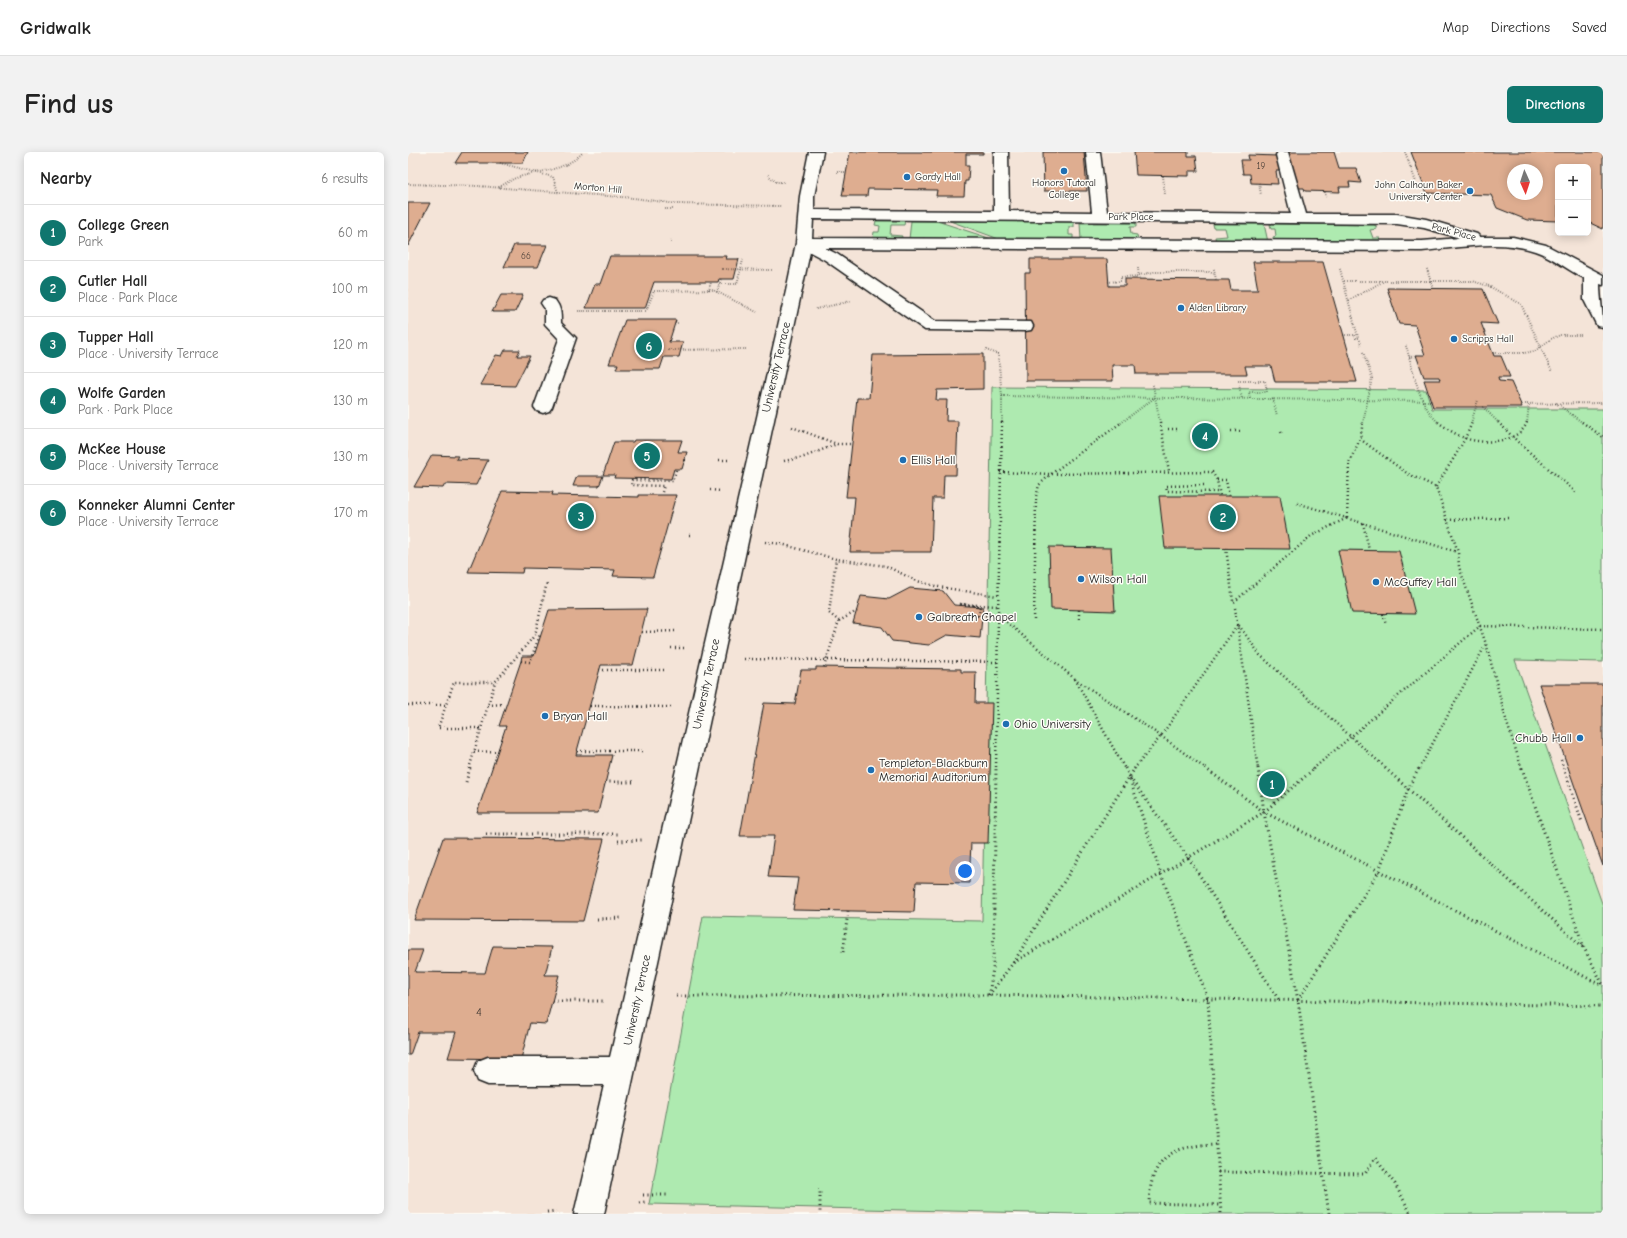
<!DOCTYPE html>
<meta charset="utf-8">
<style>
:root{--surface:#fff;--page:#f2f2f2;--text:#222;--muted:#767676;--line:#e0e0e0;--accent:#0f766e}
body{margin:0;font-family:"Comic Neue",sans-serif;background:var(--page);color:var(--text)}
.controls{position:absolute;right:12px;top:12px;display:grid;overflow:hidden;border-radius:6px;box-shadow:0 2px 10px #0003}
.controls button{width:36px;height:36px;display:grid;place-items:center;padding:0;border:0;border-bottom:1px solid var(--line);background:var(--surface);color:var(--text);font:20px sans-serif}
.compass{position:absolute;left:1099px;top:12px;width:36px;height:36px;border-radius:50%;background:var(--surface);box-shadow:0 2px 10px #0003;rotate:177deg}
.you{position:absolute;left:557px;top:719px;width:14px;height:14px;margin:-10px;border:3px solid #fff;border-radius:50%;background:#1a73e8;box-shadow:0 0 0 6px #1a73e833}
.badge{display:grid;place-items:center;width:26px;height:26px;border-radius:50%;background:var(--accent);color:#fff;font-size:13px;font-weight:700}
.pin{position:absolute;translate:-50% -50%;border:2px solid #fff;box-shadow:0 1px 4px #0006}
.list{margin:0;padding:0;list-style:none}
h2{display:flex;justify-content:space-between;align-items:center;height:52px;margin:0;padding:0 16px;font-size:17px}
h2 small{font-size:13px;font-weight:400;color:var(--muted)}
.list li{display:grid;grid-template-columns:26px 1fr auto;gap:12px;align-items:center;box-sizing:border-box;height:56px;padding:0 16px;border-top:1px solid var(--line)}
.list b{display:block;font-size:15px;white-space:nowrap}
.list p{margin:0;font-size:13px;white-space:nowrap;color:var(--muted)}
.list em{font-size:13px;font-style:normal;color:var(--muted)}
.map{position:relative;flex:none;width:1195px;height:1062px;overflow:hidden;border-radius:6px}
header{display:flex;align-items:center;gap:24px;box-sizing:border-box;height:56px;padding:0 20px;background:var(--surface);border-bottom:1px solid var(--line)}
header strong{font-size:19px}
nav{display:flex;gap:22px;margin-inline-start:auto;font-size:14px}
.intro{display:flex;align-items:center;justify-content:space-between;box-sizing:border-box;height:96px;padding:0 24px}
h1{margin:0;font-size:28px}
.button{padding:10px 18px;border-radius:6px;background:var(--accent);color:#fff;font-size:14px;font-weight:700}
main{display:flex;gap:24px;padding:0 24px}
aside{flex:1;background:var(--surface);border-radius:6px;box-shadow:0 2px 10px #0003}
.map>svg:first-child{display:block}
.built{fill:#f4e4d8;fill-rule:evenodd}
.green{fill:#aeeab0;stroke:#658366}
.building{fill:#dead90;stroke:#1c1c1c;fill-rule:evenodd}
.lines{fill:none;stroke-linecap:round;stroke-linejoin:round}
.minor-casing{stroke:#1c1c1c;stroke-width:3}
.path-far2{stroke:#1c1c1c;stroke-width:2;stroke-dasharray:0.5 2;stroke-linecap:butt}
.path-far1{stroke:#1c1c1c;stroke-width:2.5;stroke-dasharray:1 3;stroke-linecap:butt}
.path{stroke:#1c1c1c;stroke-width:3;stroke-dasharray:1 3.5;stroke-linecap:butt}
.minor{fill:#fdfcf7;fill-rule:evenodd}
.poi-dot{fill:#1f6fb2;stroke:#fdfcf7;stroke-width:1.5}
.labels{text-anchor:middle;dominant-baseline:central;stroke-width:3;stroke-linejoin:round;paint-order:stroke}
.far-number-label{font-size:9px;fill:#4c4039}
.far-poi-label{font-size:10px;fill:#1c1c1c;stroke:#fdfcf7;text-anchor:start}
.far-street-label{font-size:10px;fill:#1c1c1c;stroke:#fdfcf7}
.street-label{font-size:12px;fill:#1c1c1c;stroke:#fdfcf7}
.poi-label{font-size:12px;fill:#1c1c1c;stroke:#fdfcf7;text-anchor:start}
.near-number-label{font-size:12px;fill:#4c4039}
</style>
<header>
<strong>Gridwalk</strong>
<nav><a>Map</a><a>Directions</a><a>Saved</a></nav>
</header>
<div class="intro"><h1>Find us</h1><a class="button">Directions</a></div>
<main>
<aside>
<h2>Nearby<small>6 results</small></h2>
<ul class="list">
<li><span class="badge">1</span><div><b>College Green</b><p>Park</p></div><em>60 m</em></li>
<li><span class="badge">2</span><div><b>Cutler Hall</b><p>Place · Park Place</p></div><em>100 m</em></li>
<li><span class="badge">3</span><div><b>Tupper Hall</b><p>Place · University Terrace</p></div><em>120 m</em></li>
<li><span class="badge">4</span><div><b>Wolfe Garden</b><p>Park · Park Place</p></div><em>130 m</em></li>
<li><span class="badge">5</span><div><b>McKee House</b><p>Place · University Terrace</p></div><em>130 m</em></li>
<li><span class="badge">6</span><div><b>Konneker Alumni Center</b><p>Place · University Terrace</p></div><em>170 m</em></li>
</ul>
</aside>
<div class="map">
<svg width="1195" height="1062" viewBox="0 0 1195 1062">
<rect width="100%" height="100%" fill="#fdfcf7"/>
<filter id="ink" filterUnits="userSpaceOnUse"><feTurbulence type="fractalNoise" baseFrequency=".025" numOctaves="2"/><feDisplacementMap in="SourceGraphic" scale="8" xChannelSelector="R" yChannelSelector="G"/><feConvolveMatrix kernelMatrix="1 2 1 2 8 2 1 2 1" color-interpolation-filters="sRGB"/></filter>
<g filter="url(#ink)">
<path class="built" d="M0,0H1195V1062H0ZM1150,15H1180V81H1150ZM1105,18H1129V42H1105Z"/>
<path class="green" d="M468,69H497L496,73H483L482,83L494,84L493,87L465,86L466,80H471L472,74L467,73Z
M503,69H529L584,87H501Z
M542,69L666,70V75H661V83H665V88L591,87Z
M672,71H728V75H722L723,82L729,83L730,88H673Z
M805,72H856L860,90H808L807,85L819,84L817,76H806Z
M862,72L967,73L969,77L962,78L965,86H972L973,90H866L865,85L868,84L867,77H863Z
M584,235L1018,238L1024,257H1195V510L1107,508L1195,754V1062H669L241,1052L295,764L574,769Z"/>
<path class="building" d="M54,0H120L115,11H47Z
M442,0H575V2H558V14H561L560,29H557L556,44H528L529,38L460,37L459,44H434Z
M635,0H676L679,39H636Z
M726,0H780V4H788L790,19H781V24L728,23Z
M880,0H926L931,16H948L953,31L941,30L942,35H931L932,40L897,39L896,36H889Z
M1003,0H1195V77L1180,70V15H1150V69L1119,68L1089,56L1083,43L1019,41ZM1105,18H1129V42H1105Z
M840,3L870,4L874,19H868L870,32L843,31L842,22H835L833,8H841Z
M0,51H22L0,94Z
M106,93H139L130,115H96Z
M202,104H319L318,107H331L326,127H311L310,130H246L237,156H178L187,132H192Z
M622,107H699L701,134H717V127L821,128L823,138H850L845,110H915L949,230H867L863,214H837L839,222H728L727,213H704L705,229H618L617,121H622Z
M979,136L1075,137L1090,172L1073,171L1086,204H1093L1102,225H1090L1091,229L1103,230L1114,255H1025L1016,228H1032L1031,225H1016L1008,203H1017L1007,173L991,172Z
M93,143H115L107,160H84Z
M217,168H268L261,190H275L271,205H256L252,217H208L210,212H201Z
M97,198H112L109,204H122L107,234L72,233L88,203L94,204Z
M575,202V237L529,238L528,248H539L538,269H550L548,323H536L535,346H525L523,400H442L447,345H438L449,246H461L465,203Z
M226,288H274L270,300H279L274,317H266L263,327L206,326L207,323H195L206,290H225Z
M24,303L50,304L48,307L80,308L68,333L37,332L35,336L6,335Z
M169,324H195L191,334H165Z
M94,339L145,340L144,343L231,345V343H268L245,425L205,424L207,418L115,416L114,421L60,420Z
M751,344H872L882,397L757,396Z
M641,395L703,396L707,459L643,457Z
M930,398L991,399L1007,462L944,461Z
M502,436L535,439L546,453L575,455L572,486L539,483L521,493L484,489L474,475L445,471L453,444L481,447Z
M239,457L225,513H193L169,599L168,603H204L190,661H69L98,574H91L113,509L114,504H126L141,458Z
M408,515L553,517V520H568L567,551H584L580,691H563L561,731L508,730L506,760L385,758L390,726L360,725L366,684H332L356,551L387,552L393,518H408Z
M1131,532H1195V714L1169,641Z
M35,686L196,687L175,769L6,768Z
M85,794L144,795L137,823H151L138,872L122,871L113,907L40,906L48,880H10L2,903H0V798H15L7,820L77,821Z"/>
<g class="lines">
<defs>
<path id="minor" d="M401,0H415L406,44V58L586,59V0H600L601,59L684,60L678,0H692L699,60L883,62L868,3L870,0H880L898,62H989L1018,67L1069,82L1072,85H1105L1138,93L1195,123V133L1192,132C1192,147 1195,160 1195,175L1189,174L1176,148V126C1159,118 1145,105 1127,99C1092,87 1050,96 1014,99L417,96L429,102L527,169L623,170L625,174L623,178L617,179L517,178L417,108L402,100L196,1062H166L196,933H80L70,929L66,919L70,909L80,905H202L378,139L388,91L392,44ZM405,67L989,72L1016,76L1052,86L1014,89L404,86Z
M141,146L147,148C153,156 153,161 153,171L168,186L144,255L141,259L135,261L129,259L126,255L151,187L137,172V157L133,151L135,148Z"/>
</defs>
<use href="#minor" class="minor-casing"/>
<path class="path-far2" d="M997,0L1008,30
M92,11L145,25L150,40
M429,20H438
M360,23L368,30H376
M755,24L757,43
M851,31L853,43
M0,32L70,34L226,46L269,52L373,54
M91,35C97,32 102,28 108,26C131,18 157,20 175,0
M917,40L918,45
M257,57H265
M263,91L264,87
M730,116L731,127
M313,117L364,118
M806,117L808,128
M932,117L950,185
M1019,117L1025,137
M731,123L746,120H801L807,122
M936,129H1064L1081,134L1113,152L1144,220
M700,130L713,129V125L731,124
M311,132H329L335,108
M301,139L303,130
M309,140L313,127
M941,148L976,129
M408,157L444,149
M170,159H238L246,139L305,138L349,160
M267,171H271
M935,183H947L948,186H951
M952,188L953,193
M998,194C1006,219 1010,253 1031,271
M260,198L339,197
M578,198L590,202L594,244V271
M955,200L964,226L955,271
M1085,201H1116L1127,199L1143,187L1152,183H1173
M1001,205L1009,204
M830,229H857L859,240H841L842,247
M745,233L752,271
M831,233L834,247
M594,244L1023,249
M865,247L869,264
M1148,251L1175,271
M1112,252L1195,251
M1075,255L1091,271
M713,271L746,246
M1063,271L1070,248
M1119,271L1121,252"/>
<path class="path-far1" d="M594,270L590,463L667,527L753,584L798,617
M752,270L761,319
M1030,270C1038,276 1048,283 1057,286C1075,293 1112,291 1119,270
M1090,270L1112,292L1170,342
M1174,270L1195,285
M384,275L429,292H444
M760,277H770
M823,279H832
M873,280L874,283
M952,287L1000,322L1028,335L1050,400L1051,415L1078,492L1099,571L1114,617
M277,308H281
M311,308H320
M376,309L396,305L429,292
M592,320L643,322L804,320L809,328L812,344
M809,328H818L821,344
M796,333L758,334L759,339L811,340
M1028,335C1040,314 1056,293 1064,270
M302,338L314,339
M254,340L256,334L223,333L224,328L265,329L268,318
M889,351L1049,400
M939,366L941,311L952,287L955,270
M1039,368L1102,366
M955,371L961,398
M281,383H285
M357,390L373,392L428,407L478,414L509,429L531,435L589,444
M818,396L825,449
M826,450L903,384L939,366
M827,456L850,617
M671,458V469
M975,462L978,473
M569,464L590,463L588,617
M571,464L572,454L551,452L590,454
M626,468L628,345L631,333L643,322L714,270
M431,469L449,459
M234,480L268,479
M263,496H277
M336,507L590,510
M113,509L122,510L132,482
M416,515L431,469L421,461L428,407
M191,518H256
M667,527L717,617
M0,553H38
M80,553L95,552
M182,554L263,555
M72,576H30L46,530H87
M169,599H234
M66,600L90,599
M1153,608L1156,617
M61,617L87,530L127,483L139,430
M726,617L753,584L830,472L852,503L979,617
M905,617L1072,474L1195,477
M1011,617L1078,492"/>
<path class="path" d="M717,616L721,624L753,722L800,847L813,1062
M797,616L856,660L1195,834
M850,616L856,660L890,849L921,1062
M977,616L1176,796
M1114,616L1176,796L1195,833
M1156,616L1174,670
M722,626L780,705L871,848
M58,630L62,616
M197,630H226
M78,682H212
M210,689L234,688
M189,767L215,766
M435,800L440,759
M605,811L727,616
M581,843L585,816L588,616
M581,843L605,811L856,660L907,616
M268,844L581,843L1195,854
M890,848L971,719L1000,637L1011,616
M144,849H197
M808,992C764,994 743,1004 741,1051L812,1053
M810,1020L957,1022L967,1006L987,1032L1003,1062
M412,1036V1062
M235,1043H259
M231,1051L237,1050
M139,1060L148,1059"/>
<use href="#minor" class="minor"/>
</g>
</g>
<g class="poi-dot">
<circle cx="656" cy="19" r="4"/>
<circle cx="499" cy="25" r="4"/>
<circle cx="1062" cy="39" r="4"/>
<circle cx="773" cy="156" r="4"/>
<circle cx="1046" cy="187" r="4"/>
<circle cx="495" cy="308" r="4"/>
<circle cx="673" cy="427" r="4"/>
<circle cx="968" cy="430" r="4"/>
<circle cx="511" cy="465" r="4"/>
<circle cx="137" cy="564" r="4"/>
<circle cx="598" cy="572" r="4"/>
<circle cx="1172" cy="586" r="4"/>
<circle cx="463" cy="618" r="4"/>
</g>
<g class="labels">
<g class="far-number-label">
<text x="853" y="14">19</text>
<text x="118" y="104">66</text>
</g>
<g class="far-poi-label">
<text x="507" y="25">Gordy Hall</text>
<text x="656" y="31" text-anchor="middle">Honors Tutoral<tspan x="656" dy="12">College</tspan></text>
<text x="1054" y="33" text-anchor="end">John Calhoun Baker<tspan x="1054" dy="12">University Center</tspan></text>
<text x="781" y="156">Alden Library</text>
<text x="1054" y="187">Scripps Hall</text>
</g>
<g class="far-street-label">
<text transform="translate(190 36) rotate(5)">Morton Hill</text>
<text x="723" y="65">Park Place</text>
<text transform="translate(1046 80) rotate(15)">Park Place</text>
</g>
<g class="street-label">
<text transform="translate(368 215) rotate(-77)">University Terrace</text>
<text transform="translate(298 532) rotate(-78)">University Terrace</text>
<text transform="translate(229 848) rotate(-78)">University Terrace</text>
</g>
<g class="poi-label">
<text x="503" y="308">Ellis Hall</text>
<text x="681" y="427">Wilson Hall</text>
<text x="976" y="430">McGuffey Hall</text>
<text x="519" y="465">Galbreath Chapel</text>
<text x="145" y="564">Bryan Hall</text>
<text x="606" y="572">Ohio University</text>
<text x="1164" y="586" text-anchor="end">Chubb Hall</text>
<text x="471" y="611">Templeton-Blackburn<tspan x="471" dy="14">Memorial Auditorium</tspan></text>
</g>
<g class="near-number-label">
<text x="71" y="860">4</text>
</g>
</g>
</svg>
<div class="controls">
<button>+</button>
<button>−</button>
</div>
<svg class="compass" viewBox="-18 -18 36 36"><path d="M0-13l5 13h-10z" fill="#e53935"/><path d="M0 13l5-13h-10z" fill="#767676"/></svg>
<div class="you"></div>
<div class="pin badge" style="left:864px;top:632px">1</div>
<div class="pin badge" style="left:815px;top:365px">2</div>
<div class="pin badge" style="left:173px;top:364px">3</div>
<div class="pin badge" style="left:797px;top:284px">4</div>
<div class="pin badge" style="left:239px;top:304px">5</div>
<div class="pin badge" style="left:241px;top:194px">6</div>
</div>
</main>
